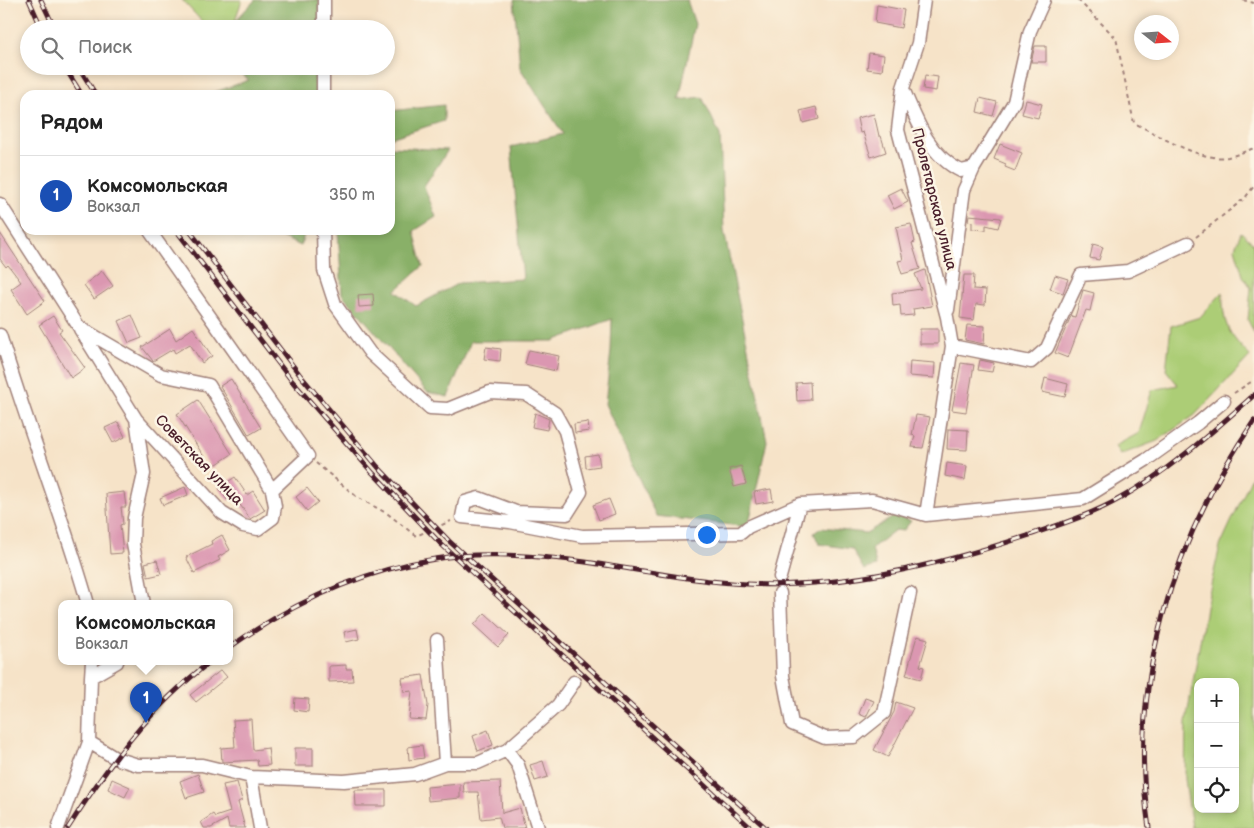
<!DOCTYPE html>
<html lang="ru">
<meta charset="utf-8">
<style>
:root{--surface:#fff;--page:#f6f6f6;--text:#222;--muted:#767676;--line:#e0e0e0;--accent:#b5179e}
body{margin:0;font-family:"Balsamiq Sans",sans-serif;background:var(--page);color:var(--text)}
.controls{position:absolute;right:15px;bottom:15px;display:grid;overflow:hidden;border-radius:10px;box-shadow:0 2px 8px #0003}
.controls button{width:45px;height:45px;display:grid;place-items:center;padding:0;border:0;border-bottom:1px solid var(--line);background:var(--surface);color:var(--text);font:25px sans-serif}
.compass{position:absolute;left:1134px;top:15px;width:45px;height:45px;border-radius:50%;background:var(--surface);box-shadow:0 2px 8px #0003;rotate:107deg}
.you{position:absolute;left:706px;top:534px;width:18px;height:18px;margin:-12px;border:4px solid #fff;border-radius:50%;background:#1a73e8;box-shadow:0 0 0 8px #1a73e833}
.badge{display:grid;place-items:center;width:32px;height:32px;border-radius:50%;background:var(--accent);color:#fff;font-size:16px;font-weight:700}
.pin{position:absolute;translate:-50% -41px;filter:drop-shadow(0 1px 2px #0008)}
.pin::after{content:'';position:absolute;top:26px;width:18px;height:15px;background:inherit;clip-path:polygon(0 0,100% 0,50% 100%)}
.popup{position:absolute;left:58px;top:600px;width:175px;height:65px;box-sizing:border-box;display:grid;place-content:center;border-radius:10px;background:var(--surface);filter:drop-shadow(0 1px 4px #0005);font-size:16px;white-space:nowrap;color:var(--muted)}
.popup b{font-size:19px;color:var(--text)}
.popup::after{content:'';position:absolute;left:50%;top:100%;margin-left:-10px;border:10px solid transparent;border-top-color:var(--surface)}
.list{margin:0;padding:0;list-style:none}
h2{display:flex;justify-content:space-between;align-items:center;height:65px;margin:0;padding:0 20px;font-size:21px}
h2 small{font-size:16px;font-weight:400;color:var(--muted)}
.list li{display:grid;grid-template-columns:32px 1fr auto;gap:15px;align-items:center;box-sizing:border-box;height:80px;padding:0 20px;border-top:1px solid var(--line)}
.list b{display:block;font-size:19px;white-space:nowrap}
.list p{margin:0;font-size:16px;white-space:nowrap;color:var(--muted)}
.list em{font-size:16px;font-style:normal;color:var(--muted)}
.icon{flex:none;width:28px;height:28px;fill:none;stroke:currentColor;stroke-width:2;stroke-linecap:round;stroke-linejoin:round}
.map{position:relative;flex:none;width:1254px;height:828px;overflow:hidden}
.search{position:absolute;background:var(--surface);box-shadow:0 2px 8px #0003;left:20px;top:20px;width:375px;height:55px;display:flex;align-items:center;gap:12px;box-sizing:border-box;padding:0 18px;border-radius:28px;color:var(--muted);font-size:19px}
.panel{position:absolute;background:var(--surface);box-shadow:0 2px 8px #0003;left:20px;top:90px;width:375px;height:145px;border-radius:15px}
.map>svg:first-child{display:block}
.green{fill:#accd76;stroke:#7b7650;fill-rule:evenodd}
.forest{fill:#89b067;stroke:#6a6849}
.building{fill:#db97b1}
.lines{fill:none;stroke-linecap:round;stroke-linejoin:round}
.minor-casing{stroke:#a0817a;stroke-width:15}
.path{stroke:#a0817a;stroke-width:2;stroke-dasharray:4 4;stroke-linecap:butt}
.minor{stroke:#fff;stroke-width:12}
.rail-casing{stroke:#4a1f2b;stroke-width:5}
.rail{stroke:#fcf5e5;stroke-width:3;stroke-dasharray:9;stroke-linecap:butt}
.labels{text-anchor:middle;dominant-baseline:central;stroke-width:5;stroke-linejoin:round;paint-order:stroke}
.street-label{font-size:15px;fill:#4a1f2b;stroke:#fcf5e5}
</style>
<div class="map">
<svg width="1254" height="828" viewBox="0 0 1254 828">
<rect width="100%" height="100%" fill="#fcf5e5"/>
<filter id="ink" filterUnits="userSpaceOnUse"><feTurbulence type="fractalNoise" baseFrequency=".02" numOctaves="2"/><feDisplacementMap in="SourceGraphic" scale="10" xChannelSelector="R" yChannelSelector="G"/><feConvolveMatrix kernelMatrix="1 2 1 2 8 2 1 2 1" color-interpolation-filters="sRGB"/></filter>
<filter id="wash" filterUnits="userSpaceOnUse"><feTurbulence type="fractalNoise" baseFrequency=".0096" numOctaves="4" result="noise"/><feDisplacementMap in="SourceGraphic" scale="20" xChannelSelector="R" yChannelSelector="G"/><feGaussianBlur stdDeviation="1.12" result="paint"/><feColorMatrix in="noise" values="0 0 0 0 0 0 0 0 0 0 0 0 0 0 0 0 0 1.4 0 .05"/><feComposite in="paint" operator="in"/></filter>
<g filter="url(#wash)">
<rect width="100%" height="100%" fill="#f6e3c8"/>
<path class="green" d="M182,0H242L232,29H209Z
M1241,232L1254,244V333L1248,320L1251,288L1243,276L1235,248Z
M1223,292C1222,323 1228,334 1250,356L1195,415L1157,441L1120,455L1115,446L1139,433L1152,390L1178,385L1166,370L1171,326L1200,317Z
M1254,472V828H1192L1185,779L1186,722L1207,602L1220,546ZM1198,682H1235V809H1198Z"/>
<path class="forest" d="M255,0H319V29H234L236,20Z
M514,0H687L695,24L679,100L702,97L720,135L724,231L767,441L748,527L656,516L605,404L611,351L612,319L553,341H471L448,397L427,392L342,294L338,230H390V147L448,150L424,186L436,217L414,231L423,266L395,291L416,306L459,283L523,279L511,147L563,134L520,68Z
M230,66H318V95H213L215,92L249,80Z
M444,105V121L390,138V111Z
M276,230H305L301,246L279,236Z
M897,515L911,521L903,531L895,530L872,548L876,566L864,570L852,549L819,544L814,533L821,528L866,533Z"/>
<g id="blocks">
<path class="building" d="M877,5L904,10L901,28L875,23Z
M1035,46H1046V62H1031Z
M869,53L884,55L882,71L867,69Z
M925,75L938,77L936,91L923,89Z
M980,98L997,102L993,116L977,112Z
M1026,100L1042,104L1038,118L1022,114Z
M816,107L819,119L803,123L800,111Z
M874,114L879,136H881L886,152L871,157L863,132L860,133L857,118Z
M1000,144L1022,153L1015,171L1005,167L1006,164L994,159Z
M901,188L908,202L894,209L887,195Z
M969,215L1001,218L998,228L986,225V230L972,229V222L968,221Z
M911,224L915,242L912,243L920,269L902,274L898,261L903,260L896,227Z
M0,233L45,301L27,314L11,289L21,282L8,265L6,267L0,259Z
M1093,244L1103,247L1099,260L1090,258Z
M925,270L932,306L913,309L914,315L901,316L900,305L893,306L892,293L921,289L915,274Z
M102,271L113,286L94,299L84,285Z
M964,275H974L973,289L986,290L985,305L976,304L974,320L960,318Z
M1055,275L1068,279L1063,293L1050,289Z
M1083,290L1094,293L1090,311L1086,310L1068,358L1055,353L1071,316L1075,317Z
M373,294L374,306L359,307L358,295Z
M132,315L142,338L129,343L119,321Z
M53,316L62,330L59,332L85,368L71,378L39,325Z
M967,325L985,326L984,344L965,340Z
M193,328L212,356L202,363L190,344L175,353L173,349L153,361L142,347L170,329L176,340Z
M920,329H938V344H920Z
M486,347L501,349L500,361L484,359Z
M529,350L559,356L556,371L525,364Z
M980,360L994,363L992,372L978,370Z
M910,361L935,363L934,378L909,376Z
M961,363L974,365L966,412L952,410Z
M1045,378L1068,384L1065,397L1042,392Z
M231,379L261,428L249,435L220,386Z
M810,382L811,400L797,401L796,383Z
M198,400L232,454L211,468L177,414Z
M535,413L549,419L547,430L532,427Z
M916,415L930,417L923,448L912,447L915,436L912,435Z
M118,422L125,437L113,443L105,428Z
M588,422L589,431L575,433L574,424Z
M948,429L968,430L967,450L947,449Z
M598,454L600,466L586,468L585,456Z
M947,463L967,466L965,480L945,476Z
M741,466L746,484L734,487L729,469Z
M235,477L247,495L253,491L265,510L250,519L234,496L228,501L219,488Z
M185,487L188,495L163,505L160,498Z
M307,488L318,502L307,511L296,497Z
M771,489L773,501L756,504L754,492Z
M124,492L126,507H121L123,524L120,525L123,553L110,554L106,494Z
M609,499L615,514L599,520L593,505Z
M222,535L230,550L218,557L220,560L194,573L186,557L212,544L211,541Z
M157,560L161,574L148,577L145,563Z
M485,613L509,635L498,647L474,625Z
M357,629L359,639L346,642L344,632Z
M917,636L928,639L920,666L924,667L921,679L906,675Z
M346,665V669H352L353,681L329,682V666Z
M221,670L227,677L196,702L190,695Z
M423,675L428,705L426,720L409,719L412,691L404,692L402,678Z
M295,698L309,699L308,712L294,710Z
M865,698L874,701L866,717L859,714Z
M896,702L913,708L888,757L874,750L894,712Z
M251,719L253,750L268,748L270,765L258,766L257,760L222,762L221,748L235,747L233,720Z
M488,730L493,745L478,751L473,736Z
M422,745L424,758L409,760L408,747Z
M295,748H313V766H295Z
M543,761L548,777L535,781L530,765Z
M198,774L204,792L186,798L180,781Z
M112,779L130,787L125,797L108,789Z
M500,781L502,813L520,808L525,828H502L499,817L481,819L478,792H464L463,782Z
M237,782L242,800L238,802L245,828H229L227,819L211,828H204L201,822L213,814L215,817L230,812L223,785Z
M460,784V798L428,801L427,787Z
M355,790H386V806H356Z"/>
</g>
</g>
<g filter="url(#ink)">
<use href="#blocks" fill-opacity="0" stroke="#a0817a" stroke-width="1"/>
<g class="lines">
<defs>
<path id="minor" d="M924,0L918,43L903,88L898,130L947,317L952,346L926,515
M324,29V0
M904,91C917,122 930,156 961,171L974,168
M323,95V66
M0,204L79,327L161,375L209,385L272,490L275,506L273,518L258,529L243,526L222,513L136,419
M149,230L308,456L272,490
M323,230L324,270L335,304L370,353L430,408L448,409L490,392L526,394L555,413L565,431L581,492L567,514L516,512L479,498L465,502L462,517L510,522L582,536L741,533L748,527L800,504L872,500L926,515L1083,499L1146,460L1198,423L1224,401
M948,310L964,190L974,168L1014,102L1030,31L1044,0
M80,329L136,419L144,474L134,518L133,544L144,604
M0,335C27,426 62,513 88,604
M952,346L1031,362L1047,348L1081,275L1128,271L1188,243
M780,577L800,504
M780,593L783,676L792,724L825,738L854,737L884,713L910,593
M437,640L445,763
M91,677L92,662
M89,742L115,758L138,765H202L251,777L344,781L415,774L445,763H478L507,750L518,765L538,828
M507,750L558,705L574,682
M251,777L260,828
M58,828L89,742L91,677L117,662"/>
</defs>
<use href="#minor" class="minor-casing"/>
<path class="path" d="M1078,0L1116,38L1134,123C1159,135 1200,162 1228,157C1237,155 1246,151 1254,148
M1243,0L1254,3
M1196,237L1245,198L1254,186
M1234,393L1254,380
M316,463L357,497L388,514L416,536L451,521"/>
<use href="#minor" class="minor"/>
<defs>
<path id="rail" d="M29,0L42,29
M41,0L55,29
M64,66L82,95
M78,66L96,95
M176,230L292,381L372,472L441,544L751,828
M189,230L300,375L378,467L449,541L766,828
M230,647C291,604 360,571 435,559C476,552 521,555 562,559C623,566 685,581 747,584C841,589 939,565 1027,536C1058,525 1091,515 1119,499C1169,471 1212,432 1254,395
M68,828C108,765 150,707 210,662
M1149,828C1127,685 1173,539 1254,421"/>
</defs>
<use href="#rail" class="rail-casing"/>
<use href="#rail" class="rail"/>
</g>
</g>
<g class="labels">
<g class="street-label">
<text transform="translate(934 199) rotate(76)">Пролетарская улица</text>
<text transform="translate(199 460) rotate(46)">Советская улица</text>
</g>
</g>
</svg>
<div class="controls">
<button>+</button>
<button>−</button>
<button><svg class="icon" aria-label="locate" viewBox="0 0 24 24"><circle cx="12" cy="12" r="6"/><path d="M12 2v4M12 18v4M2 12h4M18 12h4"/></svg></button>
</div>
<svg class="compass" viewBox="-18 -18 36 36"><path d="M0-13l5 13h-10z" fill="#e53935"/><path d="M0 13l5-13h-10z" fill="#767676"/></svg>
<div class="you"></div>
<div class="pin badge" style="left:146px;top:723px;background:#1a4fb4">1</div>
<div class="popup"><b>Комсомольская</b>Вокзал</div>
<div class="search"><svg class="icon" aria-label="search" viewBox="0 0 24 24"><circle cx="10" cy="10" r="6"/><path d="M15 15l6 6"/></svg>Поиск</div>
<section class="panel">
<h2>Рядом<small></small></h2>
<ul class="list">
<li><span class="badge" style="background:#1a4fb4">1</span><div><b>Комсомольская</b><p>Вокзал</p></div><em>350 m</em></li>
</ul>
</section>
</div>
